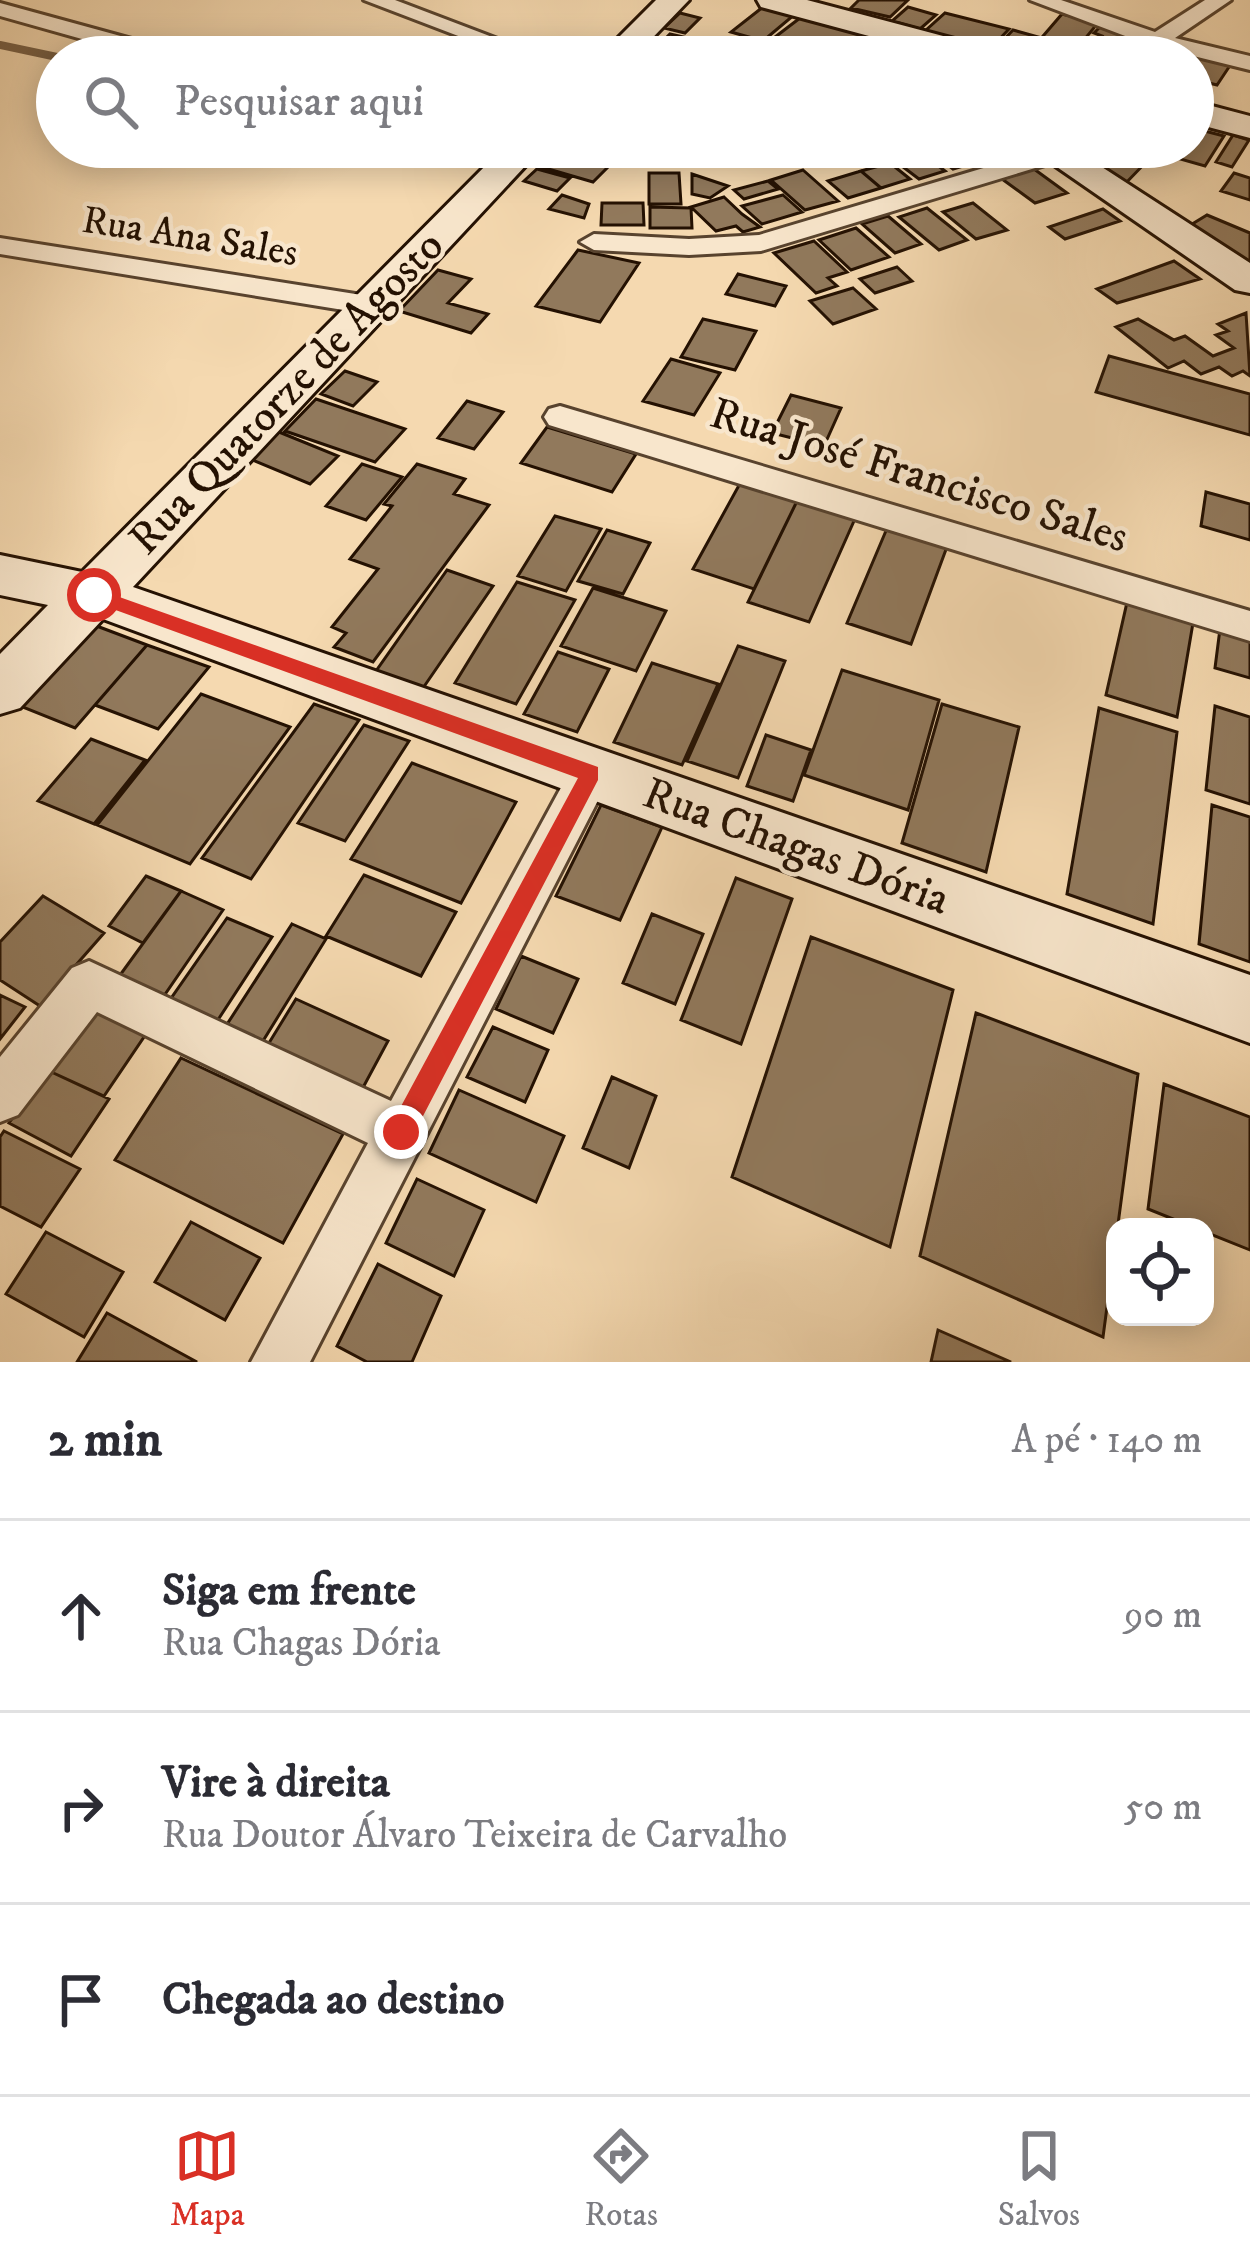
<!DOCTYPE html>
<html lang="pt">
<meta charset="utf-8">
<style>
:root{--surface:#fff;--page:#f2f2f3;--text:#2b2b33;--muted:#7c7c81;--line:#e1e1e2;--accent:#d93025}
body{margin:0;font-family:"IM FELL DW Pica",serif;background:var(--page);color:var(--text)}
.controls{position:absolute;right:36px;bottom:36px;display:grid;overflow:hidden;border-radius:24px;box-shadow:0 6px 30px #0003}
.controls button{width:108px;height:108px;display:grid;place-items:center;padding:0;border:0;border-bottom:3px solid var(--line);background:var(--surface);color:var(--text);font:60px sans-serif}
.stop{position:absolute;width:36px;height:36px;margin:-27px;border:9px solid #d93025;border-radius:50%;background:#fff}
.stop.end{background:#d93025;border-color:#fff;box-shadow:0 3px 12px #0008}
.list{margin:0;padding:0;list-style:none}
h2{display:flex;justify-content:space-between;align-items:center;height:156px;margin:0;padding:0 48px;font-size:51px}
h2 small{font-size:39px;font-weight:400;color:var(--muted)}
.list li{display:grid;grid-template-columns:78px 1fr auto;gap:36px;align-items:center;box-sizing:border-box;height:192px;padding:0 48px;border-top:3px solid var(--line)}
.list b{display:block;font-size:45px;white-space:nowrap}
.list p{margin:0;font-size:39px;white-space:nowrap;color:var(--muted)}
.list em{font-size:39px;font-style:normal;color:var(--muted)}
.icon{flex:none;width:66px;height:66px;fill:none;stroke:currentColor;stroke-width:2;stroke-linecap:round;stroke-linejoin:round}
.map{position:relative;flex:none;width:1250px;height:1362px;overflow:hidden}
.search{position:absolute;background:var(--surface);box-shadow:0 6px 30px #0003;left:36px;right:36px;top:36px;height:132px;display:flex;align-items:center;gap:30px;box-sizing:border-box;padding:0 42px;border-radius:66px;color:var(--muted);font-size:45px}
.sheet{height:732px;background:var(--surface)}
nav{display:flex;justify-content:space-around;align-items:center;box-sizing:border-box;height:168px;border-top:3px solid var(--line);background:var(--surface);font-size:33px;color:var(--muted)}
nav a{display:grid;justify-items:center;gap:6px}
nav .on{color:var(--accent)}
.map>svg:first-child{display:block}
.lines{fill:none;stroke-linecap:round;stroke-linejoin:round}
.stream{stroke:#776047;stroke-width:8}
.building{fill:#91795c;stroke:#241102;stroke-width:3}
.street-casing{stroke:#58432e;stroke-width:6}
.secondary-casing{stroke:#241102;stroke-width:6}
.street{fill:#f8e6cc;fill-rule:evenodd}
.secondary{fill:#f8e6cc;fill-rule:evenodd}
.route{fill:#d93025}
.labels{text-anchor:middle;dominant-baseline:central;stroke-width:9;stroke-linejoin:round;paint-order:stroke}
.far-street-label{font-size:39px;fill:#241102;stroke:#f8e6cc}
.street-label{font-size:45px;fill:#241102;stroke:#f8e6cc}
</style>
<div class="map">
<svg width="1250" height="1362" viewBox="0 0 1250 1362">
<rect width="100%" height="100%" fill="#f5d9b0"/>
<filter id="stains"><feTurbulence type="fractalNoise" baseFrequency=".00167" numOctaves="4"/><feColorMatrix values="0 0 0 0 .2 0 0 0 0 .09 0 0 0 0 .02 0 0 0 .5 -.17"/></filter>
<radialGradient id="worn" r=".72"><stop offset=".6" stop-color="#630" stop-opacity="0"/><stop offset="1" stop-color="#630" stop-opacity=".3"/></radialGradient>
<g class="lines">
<path class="stream" d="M0,45L57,57"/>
</g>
<path class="building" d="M859,0H908L890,17L851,8Z
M763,7L794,15L763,41L731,32Z
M908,7L936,15L920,29L892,21Z
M680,13L700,18L685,33L664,28Z
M945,13L1009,29L991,48L925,31Z
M1062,14L1098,23L1070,57H1025Z
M804,15L869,32L879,39L846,57H797L762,47Z
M1102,25L1132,37L1119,52L1095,46L1102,36L1094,33Z
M1013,30L1042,38L1025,57L995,49Z
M670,34L710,43L700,52L661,43Z
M879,41L899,56L849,57Z
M722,42L756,49L749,57L710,56Z
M1183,52L1231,64L1217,85L1193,79V57H1179Z
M1193,128L1224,136L1205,166L1173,157L1180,147H1193Z
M1233,135L1249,140L1232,167L1216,162Z
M925,147H957L977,162L953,169Z
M973,147H1013L1018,151L983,161L970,151Z
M1118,147L1150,158L1122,187L1099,168Z
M554,152L608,167L593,182L538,166Z
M920,152L945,171L919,179L894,160Z
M890,163L910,179L881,188L861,171Z
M537,169L570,178L557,191L524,181Z
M1034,169L1067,193L1035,203L1002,179Z
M803,170L838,201L805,210L771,180Z
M861,171L881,188L848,198L828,181Z
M649,173H679L681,204H649Z
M1234,173L1250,178V200L1221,191Z
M692,174L728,186L710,198L692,194Z
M768,181L778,189L744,199L734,190Z
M562,195L589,204L584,218L549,209Z
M783,195L802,212L762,224L742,206Z
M724,197L742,214L760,227L743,232L736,226L716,231L691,207Z
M602,203H643L644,225H601Z
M973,203L1007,230L976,239L943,212Z
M650,207L691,208L692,228H650Z
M927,208L967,240L939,250L899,217Z
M1103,209L1120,221L1065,239L1049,227Z
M1207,215L1250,233V273L1184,229Z
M888,216L921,244L895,253L862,224Z
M856,228L889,257L851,270L819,240Z
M814,241L847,272L828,278L837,286L816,293L774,253Z
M578,250L639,263L600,322L536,306Z
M1174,261L1200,279L1117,303L1097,289Z
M897,267L912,281L875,293L860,279Z
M438,270L471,279L448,303L488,314L471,333L399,311Z
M738,274L786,286L775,306L726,294Z
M853,288L876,309L833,324L810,301Z
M1246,313L1250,376L1243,371L1232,376L1219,367L1201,374L1184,361L1168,368L1116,327L1138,319L1174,340L1185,336L1213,356L1234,348L1216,335L1228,331L1218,324Z
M703,319L756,331L735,370L681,357Z
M1109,356L1250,394V435L1096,392Z
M671,359L720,373L694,415L643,401Z
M345,371L377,382L353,406L321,394Z
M791,395L841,408L824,446L772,433Z
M316,399L405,429L375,462L285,431Z
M467,401L503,412L474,449L438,438Z
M547,427L636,454L612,492L521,463Z
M279,432L338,456L310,484L250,459Z
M362,464L402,477L366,520L326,506Z
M417,464L465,479L454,494L489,505L373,662L334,647L346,633L332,627L378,569L350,559L392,506L384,504Z
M743,478L800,495L754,589L693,569Z
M1206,492L1250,504V540L1201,526Z
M800,495L858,512L809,622L748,602Z
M555,516L601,529L566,591L518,576Z
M888,526L948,544L911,644L847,623Z
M607,530L650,543L623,594L578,581Z
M447,570L493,586L423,688L376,671Z
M517,582L575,600L516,704L455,683Z
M593,588L666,611L636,671L561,646Z
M1128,598L1194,617L1177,717L1106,695Z
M1221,621L1250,629V678L1215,668Z
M94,625L147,645L75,728L20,706Z
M147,645L209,667L158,729L95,705Z
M738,646L785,661L738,778L687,761Z
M558,652L609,669L577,732L524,714Z
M652,663L718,684L682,765L614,742Z
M842,670L939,700L908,810L804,775Z
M201,694L290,727L190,864L97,825Z
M314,704L359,720L251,879L202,858Z
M942,704L1019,727L986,872L902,843Z
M1215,706L1250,717V804L1206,790Z
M1099,708L1177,732L1153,924L1067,894Z
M364,725L409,741L345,841L298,823Z
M766,735L811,750L793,801L747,786Z
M91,739L145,760L94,824L38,801Z
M412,763L516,802L461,903L351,859Z
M601,805L662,827L620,920L556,896Z
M1212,805L1250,817V962L1199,944Z
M364,875L456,912L421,976L326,936Z
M146,876L181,891L143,943L109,926Z
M736,878L792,899L741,1044L681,1020Z
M181,891L223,910L159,1003L115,982Z
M43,896L104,933L40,1006L0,980V942Z
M652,914L703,934L675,1004L623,983Z
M227,918L272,937L212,1029L165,1007Z
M292,924L326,939L258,1049L222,1032Z
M811,937L953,990L890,1247L732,1177Z
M521,956L578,979L553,1033L496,1009Z
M0,995L25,1007L0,1039Z
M296,999L388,1041L359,1095L264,1051Z
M93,1005L148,1031L104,1096L47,1070Z
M976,1013L1138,1074L1103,1337L920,1256Z
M493,1027L548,1050L525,1102L467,1077Z
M181,1058L343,1134L283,1243L115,1160Z
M47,1070L109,1099L71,1156L9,1123Z
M612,1077L656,1096L629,1168L583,1148Z
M1164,1084L1250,1117V1250L1205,1232V1227H1193L1148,1209Z
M459,1090L564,1136L536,1202L429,1153Z
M4,1131L80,1169L41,1227L0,1206V1137Z
M417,1179L484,1210L454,1276L386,1243Z
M191,1222L260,1258L225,1320L155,1282Z
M46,1232L123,1272L84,1337L6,1294Z
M378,1264L441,1296L412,1362H367L337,1346Z
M107,1313L197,1362H77Z
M938,1330L1011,1362H931Z"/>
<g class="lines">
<defs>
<path id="street" d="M364,0H395L545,57H513Z
M1030,0H1061L1155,32L1205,0H1231L1175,38L1250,56V70L1149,45Z
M0,3L179,52L182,57H146L0,16Z
M1047,149H1065L1069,154L1065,159L761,251L689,255L594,250L580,242L594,234L689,239L759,235Z
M0,238L368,296L383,305L368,314L0,254Z
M560,406L1250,611V641L549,425L544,417L549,409Z
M591,755L606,760L612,773L310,1362H251L368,1143L97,1012L18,1115L0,1122V1057L72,968L89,961L391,1101L576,760Z"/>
<path id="secondary" d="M656,0H689L634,57H599Z
M757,0H807L996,50L1000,57H947L761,7Z
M1193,101L1250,116V138L1193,123Z
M504,147H543L133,587L1250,975V1043L103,619L20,708L0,714V654L48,605L0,595V555L82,572Z
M1028,147H1071L1250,263V293L1235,290Z"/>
</defs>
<use href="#street" class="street-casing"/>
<use href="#secondary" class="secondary-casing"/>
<use href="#street" class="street"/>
<use href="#secondary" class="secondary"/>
</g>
<path class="route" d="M94,588L598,767V780L410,1141L401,1145L392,1141L388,1132L392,1123L578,778L88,600V590Z"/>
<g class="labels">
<g class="far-street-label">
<text transform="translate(190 237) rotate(9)">Rua Ana Sales</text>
</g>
<g class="street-label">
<text transform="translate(287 393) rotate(-46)">Rua Quatorze de Agosto</text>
<text transform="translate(919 476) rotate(17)">Rua José Francisco Sales</text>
<text transform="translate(796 847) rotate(20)">Rua Chagas Dória</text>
</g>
</g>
<rect width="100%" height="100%" filter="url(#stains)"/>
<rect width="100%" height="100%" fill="url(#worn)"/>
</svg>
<div class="controls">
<button><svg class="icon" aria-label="locate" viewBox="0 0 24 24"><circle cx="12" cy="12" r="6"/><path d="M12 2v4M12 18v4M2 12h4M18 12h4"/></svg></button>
</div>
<div class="stop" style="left:94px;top:595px"></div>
<div class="stop end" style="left:401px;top:1132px"></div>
<div class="search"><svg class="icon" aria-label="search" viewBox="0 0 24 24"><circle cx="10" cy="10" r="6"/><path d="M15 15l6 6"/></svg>Pesquisar aqui</div>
</div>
<section class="sheet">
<h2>2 min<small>A pé · 140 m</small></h2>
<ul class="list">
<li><svg class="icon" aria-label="ahead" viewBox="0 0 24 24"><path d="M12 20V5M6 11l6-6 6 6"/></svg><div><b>Siga em frente</b><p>Rua Chagas Dória</p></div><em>90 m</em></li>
<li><svg class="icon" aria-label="right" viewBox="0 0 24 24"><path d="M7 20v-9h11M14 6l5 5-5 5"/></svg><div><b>Vire à direita</b><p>Rua Doutor Álvaro Teixeira de Carvalho</p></div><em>50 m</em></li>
<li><svg class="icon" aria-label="arrive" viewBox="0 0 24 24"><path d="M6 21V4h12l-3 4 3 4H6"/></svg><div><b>Chegada ao destino</b></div></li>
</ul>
</section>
<nav>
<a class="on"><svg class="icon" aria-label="map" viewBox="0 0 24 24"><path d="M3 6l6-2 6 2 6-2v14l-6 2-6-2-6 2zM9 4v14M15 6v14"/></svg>Mapa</a>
<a><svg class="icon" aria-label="directions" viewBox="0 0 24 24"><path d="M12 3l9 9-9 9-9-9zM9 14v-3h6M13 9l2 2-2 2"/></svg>Rotas</a>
<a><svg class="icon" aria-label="saved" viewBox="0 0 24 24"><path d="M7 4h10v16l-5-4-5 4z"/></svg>Salvos</a>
</nav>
